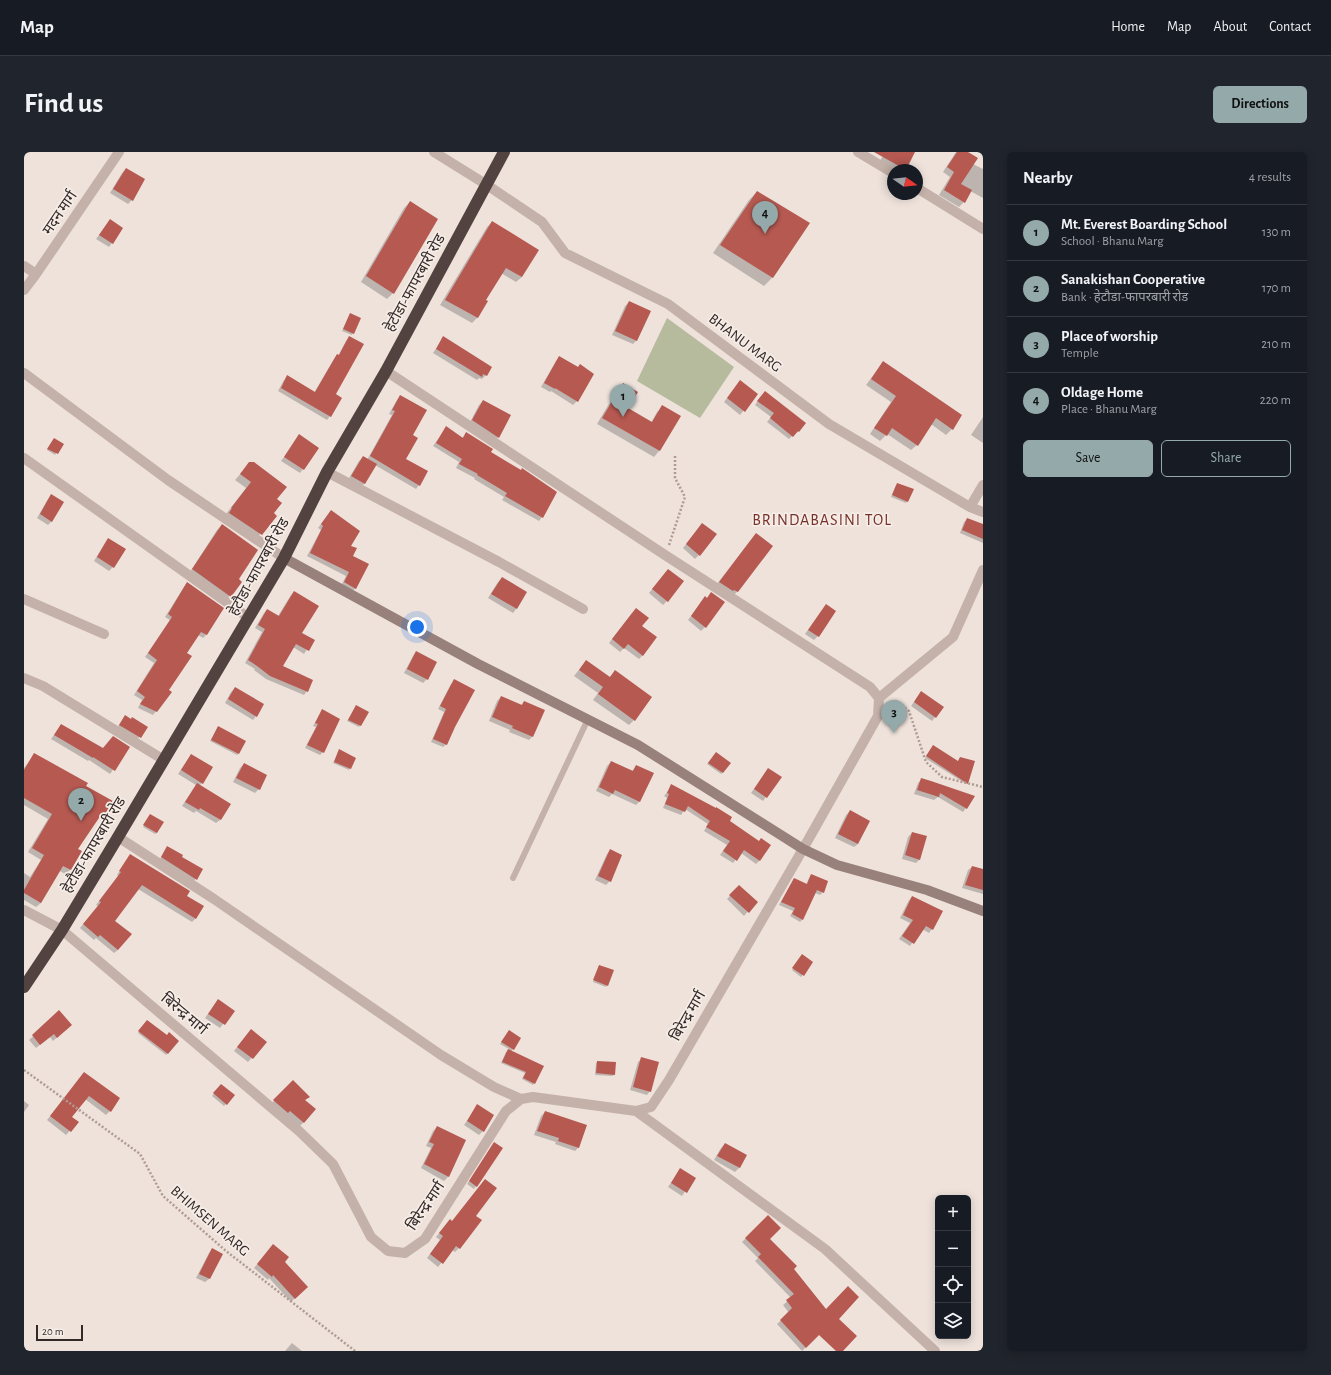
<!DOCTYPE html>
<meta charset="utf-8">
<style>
:root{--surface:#171b24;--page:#20242c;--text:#f1f3f6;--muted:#9ea1a6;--line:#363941;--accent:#94a9a9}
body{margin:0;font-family:"Alegreya Sans","Noto Sans Devanagari",sans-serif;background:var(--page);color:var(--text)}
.controls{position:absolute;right:12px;bottom:12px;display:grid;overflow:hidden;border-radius:6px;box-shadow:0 2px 10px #0003}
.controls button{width:36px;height:36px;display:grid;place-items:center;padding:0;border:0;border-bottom:1px solid var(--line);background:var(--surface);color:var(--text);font:20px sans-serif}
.compass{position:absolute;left:863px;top:12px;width:36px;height:36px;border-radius:50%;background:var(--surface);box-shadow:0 2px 10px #0003;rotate:104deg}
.scale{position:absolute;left:12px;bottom:10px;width:47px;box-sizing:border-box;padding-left:4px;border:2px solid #332928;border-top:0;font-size:11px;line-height:14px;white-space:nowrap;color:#332928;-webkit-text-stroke:3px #f6ede7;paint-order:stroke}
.you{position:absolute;left:393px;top:475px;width:14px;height:14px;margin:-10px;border:3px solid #fff;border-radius:50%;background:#1a73e8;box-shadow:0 0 0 6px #1a73e833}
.badge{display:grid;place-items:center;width:26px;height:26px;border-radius:50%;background:var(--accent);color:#111;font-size:13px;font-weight:700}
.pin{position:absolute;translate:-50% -33px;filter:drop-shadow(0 1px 2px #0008)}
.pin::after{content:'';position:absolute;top:21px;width:14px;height:12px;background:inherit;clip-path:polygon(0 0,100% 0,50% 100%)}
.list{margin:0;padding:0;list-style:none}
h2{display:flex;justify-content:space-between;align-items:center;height:52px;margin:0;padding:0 16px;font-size:17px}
h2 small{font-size:13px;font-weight:400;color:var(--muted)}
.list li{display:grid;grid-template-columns:26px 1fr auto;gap:12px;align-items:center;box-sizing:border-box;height:56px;padding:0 16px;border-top:1px solid var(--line)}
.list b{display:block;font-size:15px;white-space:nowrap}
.list p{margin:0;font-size:13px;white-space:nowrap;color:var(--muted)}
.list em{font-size:13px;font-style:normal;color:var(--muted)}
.actions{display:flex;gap:8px;padding:12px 16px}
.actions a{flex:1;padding:9px 0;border:1px solid var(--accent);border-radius:6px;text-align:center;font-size:14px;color:var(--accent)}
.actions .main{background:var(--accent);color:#111}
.icon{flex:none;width:22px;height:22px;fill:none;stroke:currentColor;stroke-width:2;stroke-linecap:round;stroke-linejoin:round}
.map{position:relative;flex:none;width:959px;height:1199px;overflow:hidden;border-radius:6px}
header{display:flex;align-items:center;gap:24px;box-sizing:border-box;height:56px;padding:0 20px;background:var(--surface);border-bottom:1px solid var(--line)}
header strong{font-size:19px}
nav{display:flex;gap:22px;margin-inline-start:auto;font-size:14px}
.intro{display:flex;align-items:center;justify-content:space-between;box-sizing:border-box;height:96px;padding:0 24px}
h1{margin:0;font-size:28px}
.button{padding:10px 18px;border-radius:6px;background:var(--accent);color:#111;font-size:14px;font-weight:700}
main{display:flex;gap:24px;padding:0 24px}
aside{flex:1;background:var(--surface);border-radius:6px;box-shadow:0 2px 10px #0003}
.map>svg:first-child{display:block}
.green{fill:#b6bb9d}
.shadow{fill:#0003}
.building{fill:#b65951}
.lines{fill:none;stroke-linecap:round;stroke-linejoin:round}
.path{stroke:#b09b93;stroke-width:2.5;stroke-dasharray:2 2;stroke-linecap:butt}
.lane{stroke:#c4b1a9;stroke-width:6}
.street{stroke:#c4b1a9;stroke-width:10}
.secondary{stroke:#98807b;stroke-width:10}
.highway{stroke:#524340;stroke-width:12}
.labels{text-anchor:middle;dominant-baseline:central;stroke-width:3.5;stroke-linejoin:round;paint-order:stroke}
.street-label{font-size:15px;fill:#332928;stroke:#f6ede7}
.neighbourhood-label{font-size:16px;letter-spacing:1px;fill:#77312b;stroke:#f6ede7}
</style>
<header>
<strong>Map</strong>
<nav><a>Home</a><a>Map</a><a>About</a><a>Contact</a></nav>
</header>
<div class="intro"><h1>Find us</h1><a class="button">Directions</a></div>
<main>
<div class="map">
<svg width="959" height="1199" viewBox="0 0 959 1199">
<rect width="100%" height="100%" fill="#eee2db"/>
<path class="green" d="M643,166L710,215L676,266L613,229Z"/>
<path class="shadow" d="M861,0H883L881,17L873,18L856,9Z
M932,0H942L949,12L959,17V46L946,39L940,50L935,55L915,43L926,25L919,20Z
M102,17L108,48L104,52L86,41L98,21Z
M733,40L784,72L748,126L740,134L689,101L725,48Z
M386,50L369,141L363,147L337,130L380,56Z
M86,68L98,77L85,95L72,87Z
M468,70L498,125L492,130L477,121L461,148L462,149L453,166L448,171L416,153L463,75Z
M605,150L613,188L609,192L588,183L601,154Z
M326,162L329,181L328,183L318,179Z
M325,186L311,242L306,264L303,268L254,239L260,228L263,225L290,241L310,207L313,203L314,204L322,189Z
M419,186L462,223L458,227L455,226L453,228L409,201Z
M536,205L554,215L553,249L549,253L527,239L526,240L517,235L532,209Z
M859,210L937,263L928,277L922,283L907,272L893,293L887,298L863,282L856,289L846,282L867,250L842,233Z
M599,232L603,257L627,271L633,260L639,255L655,264L635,299L630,305L573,272L593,238Z
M713,233L733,242L716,263L700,250Z
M377,244L388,283L381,307L395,333L392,337L351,313L340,332L337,335L324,328L335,309L339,305L343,308L368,263L365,262L373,248Z
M737,244L775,279L771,282H770L765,287L743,270L747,265L731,253Z
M459,249L474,285L471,289L445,272L455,253Z
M959,265V291L947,283Z
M422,276L438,286L442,281L466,301L518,365L515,369L478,348L480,345L450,327L451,326L432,316L435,310L409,294Z
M275,284L279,317L276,321L257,309Z
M30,287L38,292L31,303L23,298Z
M226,311L252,347L249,362L251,364L231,388L202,362L222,336L211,328Z
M872,333L883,349L882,351L867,345Z
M28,344V369L24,373L13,366L24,347Z
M307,359L326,394L332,436L328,439L317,434L322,424L283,404L297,378L294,376Z
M943,367L959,373V391L936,381L940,370Z
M198,373L214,427L217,430L201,449L164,423L193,378Z
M675,376V403L671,407L659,396Z
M85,387L89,415L85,419L70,409L81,391Z
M726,389L747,394L713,440L707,445L690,436Z
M644,418L643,449L639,453L625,441Z
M478,426L502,440L492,457L489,461L464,446L474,430Z
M163,431L199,456L182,483L179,486L174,483L162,501L143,539L146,540L129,563L114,556L118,548L110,543L130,511L121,505L146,468L141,465L160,435Z
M270,440L277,481L289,488L280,502L269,495L258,515L283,539L280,543L242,527L230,518L231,517L221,511L238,480L231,476L240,461L243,458L254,464L267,443Z
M678,449L681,475L677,479L664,468Z
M802,453L794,484L790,488L781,482Z
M608,461L617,474L619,503L615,507L600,496L596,500L585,491Z
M392,500L403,527L399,531L380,521L389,504Z
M562,509L585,526L591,520L610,568L605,573L569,548L574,541L550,524Z
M431,529L430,575L423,592L419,595L407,590L420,560L414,557L427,532Z
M211,536L232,564L229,568L201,551L207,540Z
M894,544L911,565L908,569L887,554Z
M477,545L496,554L500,550L508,585L505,588L485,580L486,578L465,569L473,549Z
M332,554L344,560L335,575L323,569Z
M298,559L299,600L296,603L281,596L292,575L289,574Z
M101,565L123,575L112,589L92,577Z
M37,573L79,597L89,586L105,595L86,622L65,608L64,609L27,587Z
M194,575L215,601L213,603L186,589Z
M908,596L934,610L936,606L944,631L942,632L901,606Z
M314,600L331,606L325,618L309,611Z
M10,603L87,649L81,661L76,666L75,665L53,697L56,699L46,718L41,722L36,719L17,751L12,755L0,748V721L6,725L17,708L4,700L24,667L0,653V616Z
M167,603L178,631L175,634L205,652L196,668L192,671L172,659L170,661L158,654L172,633L154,622Z
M690,603L706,611L697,622L683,612Z
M587,610L608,619L612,614L615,650L612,653L588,642L585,645L572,639L583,614Z
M220,612L235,637L231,641L209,630L216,616Z
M741,621L756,625L739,649L727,641Z
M898,627L942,656L939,660L914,645L910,648L890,642L894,631Z
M648,634L735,690L746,693L735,709L732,712L717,701L709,711L696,703L703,693L680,679L684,672L661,657L657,663L639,656L643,646L640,644Z
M826,659L834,692L830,695L811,686L822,663Z
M125,665L133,681L131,682L119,675Z
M888,681L896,707L892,711L878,707L884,685Z
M142,697L177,718L170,729L136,707Z
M586,698V729L582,733L571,728L583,702Z
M106,703L161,744L172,766L168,770L114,737L90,770L94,798L90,801L72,786L70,788L56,776L74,754L72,753L94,724L93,723Z
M948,715L959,718V742L938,736L944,718Z
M787,723L799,740L796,743L791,741L778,768L776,770L766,764L769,759L755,753L770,727L782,733L785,726Z
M715,734L732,750L720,764L703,747Z
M888,745L908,777L905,781L898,777L886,794L875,787L886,771L876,766L885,748Z
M777,805L788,810L777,825L768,818Z
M575,814L583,833L582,835L569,830Z
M191,852L209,859L196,876L181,866Z
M35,860L47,873L29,889L26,885L12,896L5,888Z
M122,870L142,884L153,889L142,903L114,881Z
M227,878L242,890L224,910L210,899Z
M484,881L496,886L487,900L510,931L509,933L498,927L501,921L477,911L482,900L485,897L476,892Z
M617,907L626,939L623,943L606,938L614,910Z
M573,910L590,923L588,924L571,923L572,911Z
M60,921L86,959L82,963L61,947L47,965L54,970L42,983L23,968Z
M269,929L284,945L280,949V970L276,974L246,953Z
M197,933L210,944L200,954L188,944Z
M0,949L5,953L0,960Z
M454,953L459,979L455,983L440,973Z
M521,960L555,995L551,999L531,992L532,990L510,983L517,964Z
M413,975L441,988L424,1025L420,1029L397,1016L407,996L402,994L409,979Z
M701,992L722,1003L715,1016L711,1020L690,1008L697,996Z
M468,994L478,996L450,1037L443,1032Z
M656,1017L670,1026L658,1044L644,1035Z
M461,1028L451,1064L456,1068L435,1096L431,1100L428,1098L414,1115L403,1106L416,1088L412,1085L426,1068L428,1070Z
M744,1064V1087L802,1159L834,1145L778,1199L753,1172L765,1161L759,1153L767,1146L731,1109L734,1106L718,1090Z
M188,1097L197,1102L185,1127L181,1130L172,1126L185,1101Z
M246,1097L282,1135L267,1150L245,1126L244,1128L230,1116Z
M268,1191L278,1199H261Z"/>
<path class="building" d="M850,0H891L882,18Z
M933,0H944L954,6L937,32L948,38L941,51L920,38L930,20L923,15Z
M102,16L121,27L109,49L89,37Z
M733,39L786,71L749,126L696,93Z
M386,49L414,67L370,142L342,124Z
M86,67L99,76L89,92L75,83Z
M468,69L515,98L498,125L482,116L462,148L464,149L454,166L421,148Z
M605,149L627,159L613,189L591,179Z
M326,161L337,166L330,182L319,177Z
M325,184L340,192L312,242L318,246L307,265L257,236L263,223L291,240L313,202L315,203Z
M419,184L468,215L463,224L459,222L458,225L412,197Z
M535,204L554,215L556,212L570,222L554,250L531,236V237L520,231Z
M859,209L938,263L929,278L912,266L894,294L868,276L863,284L850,276L872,244L847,227Z
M716,228L734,242L721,260L703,246Z
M599,231L614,240L604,256L628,270L638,253L657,264L636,299L578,266Z
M741,239L782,271L775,280L774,279L769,285L746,266L750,261L733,249Z
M376,243L403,258L389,283L394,286L382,307L404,319L396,334L346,304L371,259L368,258Z
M459,248L487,263L475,286L448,268Z
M422,274L439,286L442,280L469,297L467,300L497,318L498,316L533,340L519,366L481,344L483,341L453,323L454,322L435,312L438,307L412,291Z
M275,282L295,296L280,318L260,305Z
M30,286L40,292L34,302L23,297Z
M339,304L353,312L341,332L327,324Z
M225,310H230L263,335L253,347L258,351L250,361L253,364L238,383L205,361L208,356H207L227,330L216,322Z
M873,331L890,337L884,350L868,343Z
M27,342L40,350L28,370L16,362Z
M307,358L336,379L327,394L333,396L329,404L345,412L332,437L320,430L325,420L286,401L299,374L297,372Z
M943,366L959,372V387L938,378Z
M678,371L693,382L676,404L662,392Z
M198,372L234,398L215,427L218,430L207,445L168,417Z
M732,381L749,394L714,440L710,438L709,439L695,430Z
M84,386L102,397L90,416L73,405Z
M644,417L660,429L644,450L628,437Z
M478,425L503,440L493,457L467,442Z
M163,430L200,456L183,483L177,480L163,501L168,504L145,538L148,540L133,560L116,552L121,545L113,539L133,508L124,501L148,465L144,462Z
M270,439L295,454L278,481L291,488L285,499L272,492L259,514L289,528L284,540L246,524L233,514L224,508L241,477L234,473L243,457L255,464Z
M687,440L701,450L682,476L667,464L681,444L683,446Z
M802,452L812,459L795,485L784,478Z
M612,456L625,466L618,474L633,485L619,504L604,492L600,497L588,487Z
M392,499L413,510L404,528L383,517Z
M562,508L586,525L591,518L628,545L611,569L574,542L579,535L555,518Z
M430,527L451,538L431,575L423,593L409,587L422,557L416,554Z
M211,535L240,552L233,565L204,547Z
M897,539L920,555L912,566L890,550Z
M477,544L498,553L500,549L521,558L509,585L488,576L489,574L468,565Z
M332,553L345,560L337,574L324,568Z
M298,557L316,567L300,601L283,593L294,572L291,571Z
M101,563L107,567L108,565L124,575L117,586L95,573Z
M37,572L79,596L89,584L106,595L91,619L69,605V606L30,583Z
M194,574L222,589L215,602L187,588Z
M909,593L934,609L936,605L951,609L944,632L902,604Z
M315,597L332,606L327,617L310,610Z
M692,600L707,611L699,621L684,611Z
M10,601L64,631L62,634L89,649L82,662L79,660L54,697L58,699L47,718L39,714L17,751L0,741V738L20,703L8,696L28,662L0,646V618Z
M167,602L189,615L179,632L157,618Z
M587,609L609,619L612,613L630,621L616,650L591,638L589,642L575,635Z
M220,611L243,623L236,638L212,626Z
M744,616L758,625L743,646L730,637Z
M897,626L907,629L951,644L943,657L916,641L915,645L893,638Z
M173,631L207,652L197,668L176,656L175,658L161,650Z
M647,632L692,656V655L708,665L706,669L735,689L737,686L747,693L736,709L720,698L713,709L699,699L706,689L682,675L686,669L664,654L661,660L641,652L645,642L643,641Z
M826,658L846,669L834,692L814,682Z
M126,662L140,670L133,681L119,673Z
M888,680L903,684L896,708L881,703Z
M143,694L159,703L158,705L179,717L173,728L137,705Z
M586,697L598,703L587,730L574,724Z
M106,702L166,739L163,744L180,754L172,767L118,733L91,769L108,782L94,798L76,783L74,785L59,772L77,750L75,749L97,720L95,719Z
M948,714L959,717V738L941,733Z
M787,722L804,729L800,741L793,738L779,768L768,762L771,756L757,750L770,726L783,732Z
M715,733L734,750L725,761L705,743Z
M888,744L919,759L909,778L902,774L890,792L878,784L889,768L879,763Z
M778,802L789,810L780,824L768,816Z
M575,813L590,818L584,834L569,828Z
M194,847L211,859L201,873L184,862Z
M35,858L48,873L33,886L30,882L16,893L8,883Z
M123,868L143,883L145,880L155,889L144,902L114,879Z
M227,877L243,890L229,907L213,895Z
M485,878L497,886L490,898L477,890Z
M484,897L520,914L511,932L499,926L502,920L478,910Z
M617,905L635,910L627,940L609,935Z
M573,909L592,910L591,923L572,921Z
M60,920L96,946L87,960L65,944L48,965L55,970L47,980L26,964Z
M269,928L286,945L281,948L292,957L280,971L266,959L264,961L249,948Z
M197,932L211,943L203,953L189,941Z
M453,952L470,963L460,980L443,969Z
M521,959L563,973L555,996L534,989L535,986L513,979Z
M413,974L442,988L425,1025L400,1012L410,992L405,990Z
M470,990L479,996L453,1035L445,1029Z
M701,991L723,1003L716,1016L693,1004Z
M656,1016L672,1026L663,1041L647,1031Z
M461,1027L473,1036L452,1064L458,1068L436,1097L432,1094L419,1112L406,1102L419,1084L415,1081L426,1067L428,1069Z
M744,1063L757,1076L746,1087L773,1114L770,1117L802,1157L824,1134L835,1145L815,1167L833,1184L819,1199H812L795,1183L782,1196L756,1168L768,1156L762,1148L770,1142L734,1105L737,1102L721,1086Z
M249,1092L265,1105L261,1110L284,1135L271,1147L249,1123L248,1125L233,1112Z
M188,1096L199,1102L186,1127L175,1122Z"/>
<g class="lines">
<path class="path" d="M645,393L661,345L651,326V302
M871,549L874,550L885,559L902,610L918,625L959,635
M0,918L116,1002L139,1044L202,1099L331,1199"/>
<path class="lane" d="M489,726L564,567"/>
<path class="street" d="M410,0L463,33L518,70L541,101L644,152L805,272L946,355L959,333
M834,0L869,21
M893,36L959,77
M0,114L12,122
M0,138L12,122L95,0
M0,221L144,328L260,406
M0,306L225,466
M303,320L475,410L559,457
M946,355L959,360
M0,447L80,482
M0,526L19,534L140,608
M855,546L929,485L959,418
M94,685L190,747L417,903L470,935L497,947
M0,758L38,778L275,979L309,1012L347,1085L364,1099L381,1101L401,1087L482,959L497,947L509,945L612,959L627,955L645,928L779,697L854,564L855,546L846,535L641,403L362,219
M612,959L801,1097L911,1199"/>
<path class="secondary" d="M260,406L454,512L614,593L779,697L813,713L903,738L959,759"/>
<path class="highway" d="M0,835L38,778L94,685L260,406L303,320L362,219L480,0"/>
</g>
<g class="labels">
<g class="street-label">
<text transform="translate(36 61) rotate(-56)">मदन मार्ग</text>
<text transform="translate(391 131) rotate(-61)">हेटौडा-फापरबारी रोड</text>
<text transform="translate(721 191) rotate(37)">BHANU MARG</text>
<text transform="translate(235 415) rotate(-61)">हेटौडा-फापरबारी रोड</text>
<text transform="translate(70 693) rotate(-59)">हेटौडा-फापरबारी रोड</text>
<text transform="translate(160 862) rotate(40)">बिरेन्द्र मार्ग</text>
<text transform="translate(664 864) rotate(-60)">बिरेन्द्र मार्ग</text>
<text transform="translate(402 1054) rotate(-56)">बिरेन्द्र मार्ग</text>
<text transform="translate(186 1069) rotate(41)">BHIMSEN MARG</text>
</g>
<g class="neighbourhood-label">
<text x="798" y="368">BRINDABASINI TOL</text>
</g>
</g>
</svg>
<div class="controls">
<button>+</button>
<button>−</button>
<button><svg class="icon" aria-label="locate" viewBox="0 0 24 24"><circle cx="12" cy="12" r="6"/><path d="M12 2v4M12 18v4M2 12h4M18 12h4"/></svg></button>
<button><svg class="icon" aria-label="layers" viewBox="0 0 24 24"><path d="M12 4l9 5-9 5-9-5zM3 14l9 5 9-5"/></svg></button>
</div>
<svg class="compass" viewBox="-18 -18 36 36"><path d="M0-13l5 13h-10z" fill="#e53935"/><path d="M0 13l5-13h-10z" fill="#9ea1a6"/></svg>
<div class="scale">20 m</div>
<div class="you"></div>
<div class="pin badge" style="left:599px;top:265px">1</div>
<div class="pin badge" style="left:57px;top:669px">2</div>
<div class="pin badge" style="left:870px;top:581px">3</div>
<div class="pin badge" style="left:741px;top:82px">4</div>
</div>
<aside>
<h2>Nearby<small>4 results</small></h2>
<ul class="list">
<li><span class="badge">1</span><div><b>Mt. Everest Boarding School</b><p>School · Bhanu Marg</p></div><em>130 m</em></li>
<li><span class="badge">2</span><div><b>Sanakishan Cooperative</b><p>Bank · हेटौडा-फापरबारी रोड</p></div><em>170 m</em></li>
<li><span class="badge">3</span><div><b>Place of worship</b><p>Temple</p></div><em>210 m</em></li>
<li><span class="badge">4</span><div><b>Oldage Home</b><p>Place · Bhanu Marg</p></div><em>220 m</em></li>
</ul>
<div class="actions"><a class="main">Save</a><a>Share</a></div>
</aside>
</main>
